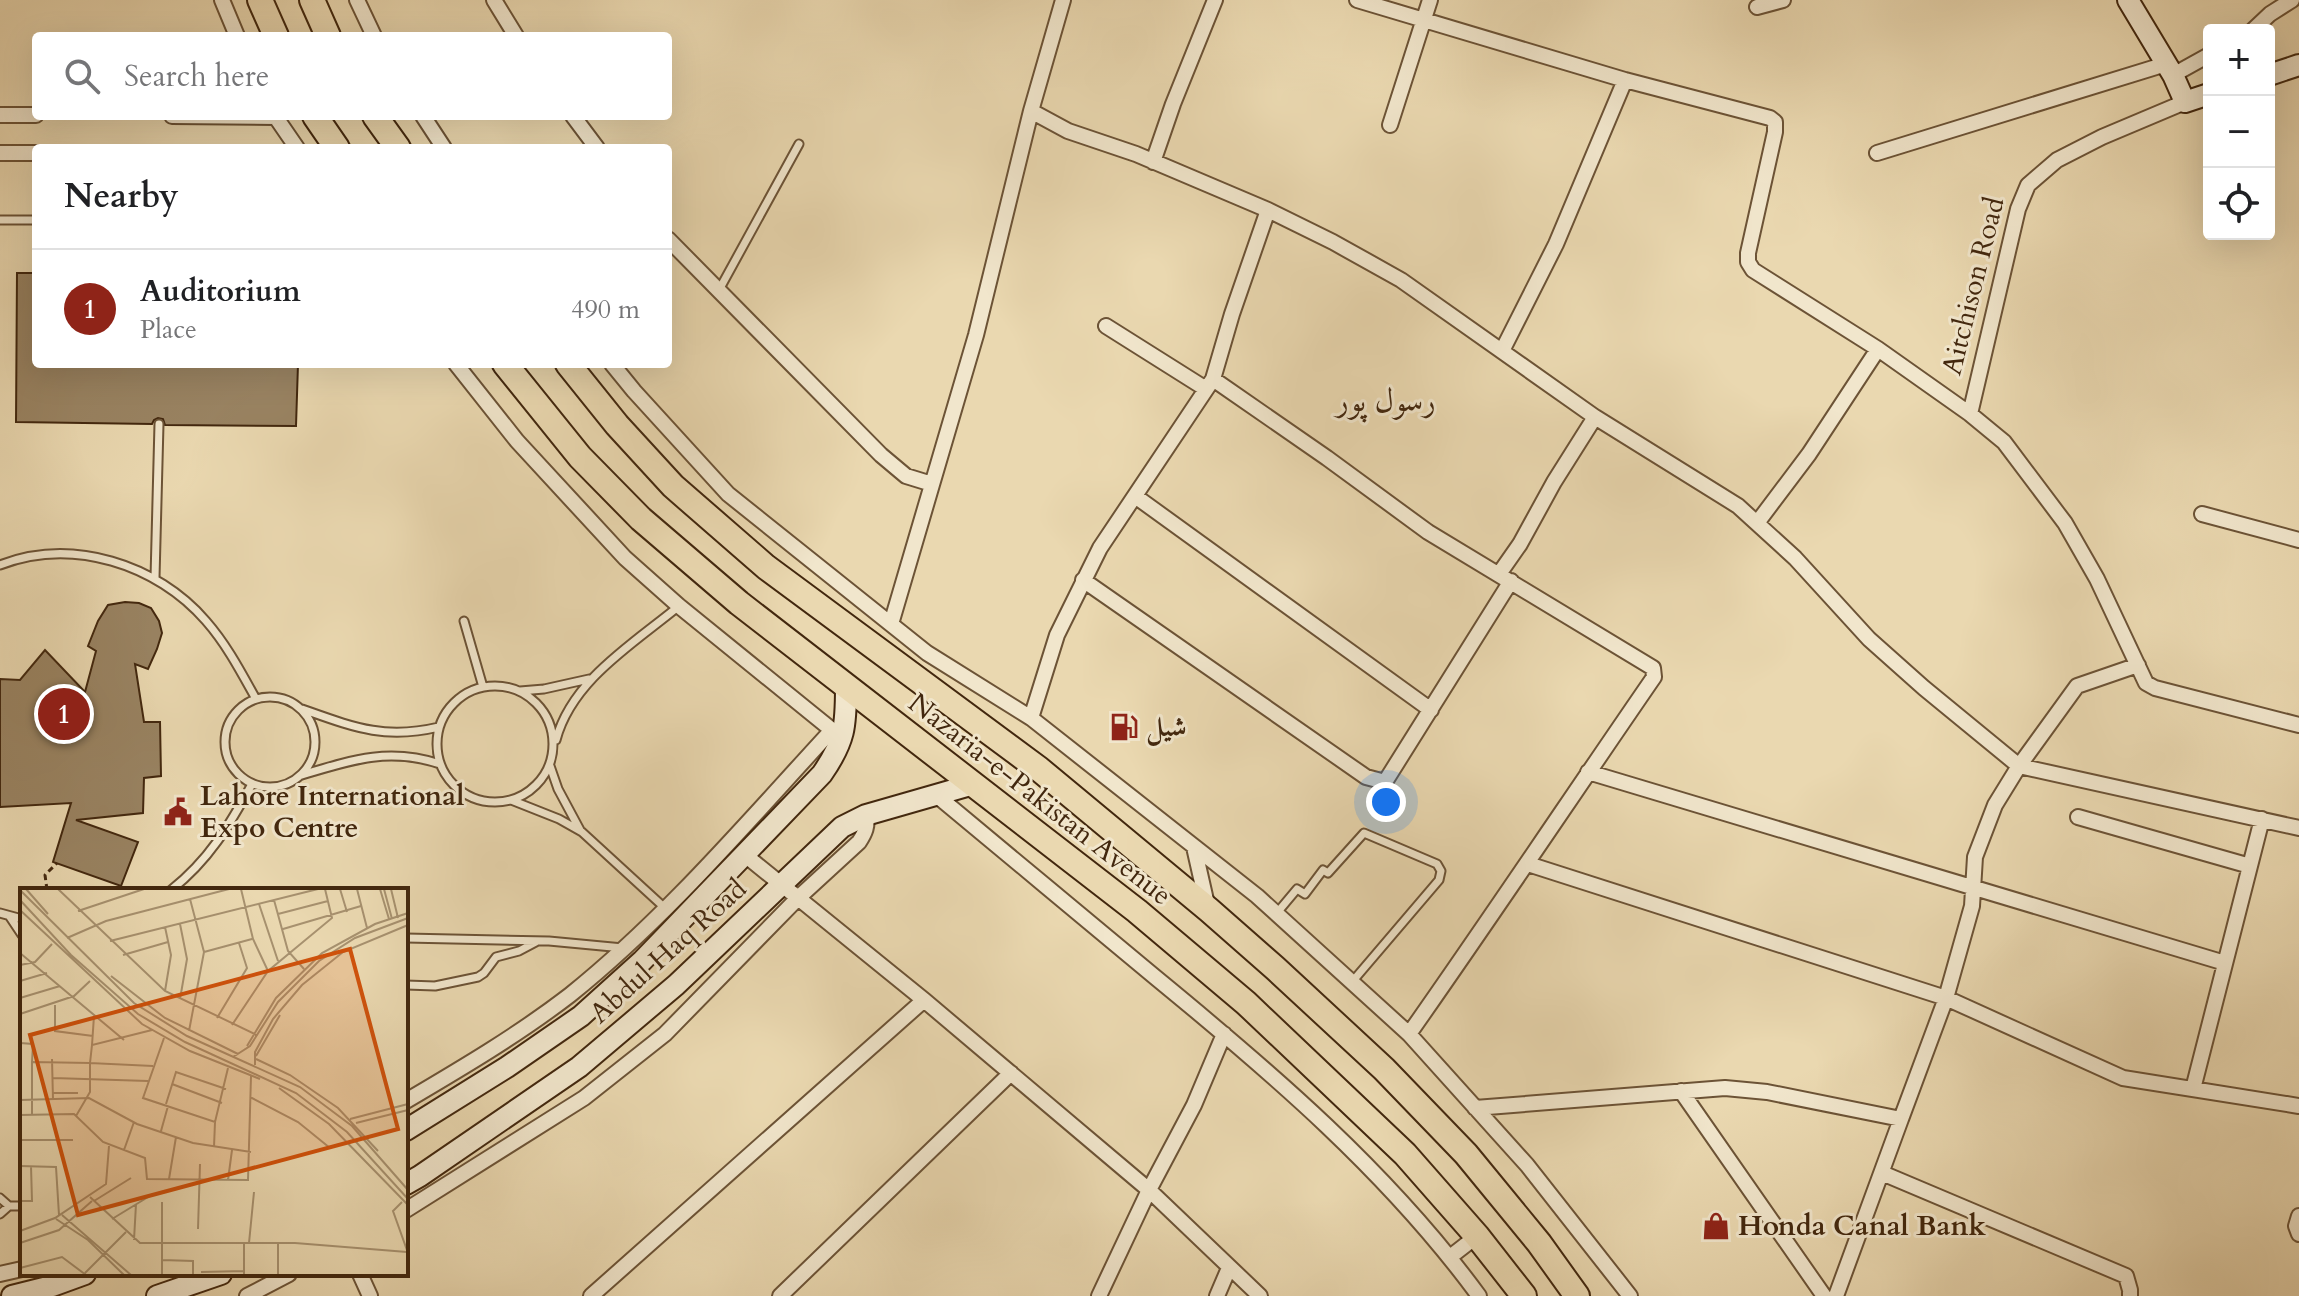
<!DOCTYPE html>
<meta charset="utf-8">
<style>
:root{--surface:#fff;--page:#f6f6f6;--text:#202124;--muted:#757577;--line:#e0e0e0;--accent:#8f2418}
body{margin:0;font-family:Cardo,Amiri,serif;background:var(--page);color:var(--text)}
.controls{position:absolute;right:24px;top:24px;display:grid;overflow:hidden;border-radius:8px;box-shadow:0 8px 32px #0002}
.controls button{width:72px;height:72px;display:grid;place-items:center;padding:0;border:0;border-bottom:2px solid var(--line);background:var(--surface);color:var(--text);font:40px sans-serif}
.you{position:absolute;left:1386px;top:802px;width:28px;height:28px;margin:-20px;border:6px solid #fff;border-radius:50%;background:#1a73e8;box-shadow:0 0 0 12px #1a73e833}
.badge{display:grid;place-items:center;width:52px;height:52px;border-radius:50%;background:var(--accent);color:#fff;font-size:26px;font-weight:700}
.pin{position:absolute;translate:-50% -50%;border:4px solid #fff;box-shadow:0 2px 8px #0006}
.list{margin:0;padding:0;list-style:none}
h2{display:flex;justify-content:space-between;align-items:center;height:104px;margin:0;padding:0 32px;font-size:34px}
h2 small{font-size:26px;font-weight:400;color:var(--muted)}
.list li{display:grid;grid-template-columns:52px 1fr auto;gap:24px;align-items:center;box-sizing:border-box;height:120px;padding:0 32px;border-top:2px solid var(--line)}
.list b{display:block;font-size:30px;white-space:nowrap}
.list p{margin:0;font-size:26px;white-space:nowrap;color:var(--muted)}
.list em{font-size:26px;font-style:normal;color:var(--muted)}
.icon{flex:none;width:44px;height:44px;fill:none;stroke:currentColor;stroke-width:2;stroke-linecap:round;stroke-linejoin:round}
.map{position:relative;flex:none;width:2299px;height:1296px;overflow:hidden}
.search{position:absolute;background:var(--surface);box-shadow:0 8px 32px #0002;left:32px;top:32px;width:640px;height:88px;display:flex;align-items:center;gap:20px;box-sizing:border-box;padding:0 28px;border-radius:8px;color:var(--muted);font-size:30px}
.panel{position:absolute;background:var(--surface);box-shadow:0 8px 32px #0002;left:32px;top:144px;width:640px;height:224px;border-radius:8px}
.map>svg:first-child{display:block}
.building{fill:#998362;stroke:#42270e;stroke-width:2}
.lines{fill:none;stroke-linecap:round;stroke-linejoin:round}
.lane-casing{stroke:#6c5336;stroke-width:11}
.street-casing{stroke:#6c5336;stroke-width:18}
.secondary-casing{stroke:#42270e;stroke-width:24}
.primary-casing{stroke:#42270e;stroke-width:28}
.path{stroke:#42270e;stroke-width:3;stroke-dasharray:6 4;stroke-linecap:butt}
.lane{stroke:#f1e6cc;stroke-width:7}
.street{stroke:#f1e6cc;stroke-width:14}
.secondary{stroke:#f1e6cc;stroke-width:20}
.primary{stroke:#ead8b0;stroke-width:24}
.labels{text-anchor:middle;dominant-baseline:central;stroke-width:6;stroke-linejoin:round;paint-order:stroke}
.street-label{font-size:28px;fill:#42270e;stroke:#f1e6cc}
.poi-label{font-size:28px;font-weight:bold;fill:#42270e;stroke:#f1e6cc;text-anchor:start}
.quarter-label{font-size:32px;fill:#42270e;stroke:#f1e6cc}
.inset-road{fill:none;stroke:#a7916f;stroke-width:2}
.view{fill:#cf520c;fill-opacity:0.15;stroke:#cf520c;stroke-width:4}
.inset-edge{fill:none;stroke:#42270e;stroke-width:4}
</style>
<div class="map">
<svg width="2299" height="1296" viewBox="0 0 2299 1296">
<rect width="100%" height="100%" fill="#ead8b0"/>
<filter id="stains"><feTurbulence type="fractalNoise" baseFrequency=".0025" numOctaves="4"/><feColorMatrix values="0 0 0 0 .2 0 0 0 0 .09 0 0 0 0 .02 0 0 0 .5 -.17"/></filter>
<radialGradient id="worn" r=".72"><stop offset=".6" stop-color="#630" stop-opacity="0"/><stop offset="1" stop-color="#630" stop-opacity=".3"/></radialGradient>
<path class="building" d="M17,273H36V364H298L296,426L165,425L163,419L158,418L154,420L152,424L16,422Z
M125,602L139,603L151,608L159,621L162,633L157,649L148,669L135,664L144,722H160L161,776L144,778L143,813L76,820L138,842L121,886L53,862L71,803L0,807V679L20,680L45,650L85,692L96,651L88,646L98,621L108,605Z"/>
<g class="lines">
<defs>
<path id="lane" d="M0,220H36
M719,290L799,144
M0,565C72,537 157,564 206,621C227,645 241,672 256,699
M155,578L159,424
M464,621L483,687
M437 744a58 58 0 1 1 116 0a58 58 0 1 1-116 0Z
M520,691L544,689L589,679
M225 742a45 45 0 1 1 90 0a45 45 0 1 1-90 0Z
M302,709C353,727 384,740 439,727
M556,740C572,680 633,644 679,606
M550,766L558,789L580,830
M302,775C351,760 389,747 440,764
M511,800L559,819L582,832L666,909
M171,890C209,860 229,826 252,784
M0,913L22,919
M1276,914L1297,889L1305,894L1323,870L1328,873L1364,833L1437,864L1441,871L1439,880L1352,982
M10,917L22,935
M406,938L549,941L623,948
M406,985L435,986L478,977L484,973L496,957L519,951L536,942
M0,1198L9,1206
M0,1214L9,1206H22"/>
<path id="street" d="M222,0L237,36
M357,0L374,36
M494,0L516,36
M1357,0L1625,80L1770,118L1775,122V132L1748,253V262L1753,270L1878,349L1970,414L2004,442L2065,523L2097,579L2146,683L2155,688L2299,725
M1757,7L1783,0
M2253,30L2270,14L2292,0
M2173,75L2209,55
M1031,111L1068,131L1136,154L1268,210L1333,242L1401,280L1595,417L1738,506L1795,558L1869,639L1924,688L2019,766L2299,828
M0,115H36
M172,116L276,117
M275,116L297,148
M423,116L444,148
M573,116L597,148
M1390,125L1430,0
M0,153H36
M1877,153L2166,64
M1153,162L1173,104L1215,0
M668,239L881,455L906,476L932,484
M1106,326L1206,389
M1502,351L1556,244L1625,80
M456,364L517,441L625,558L679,606L832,730L840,733
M612,364L634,391L728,494L927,653L1031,718L1257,896L1409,1034L1527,1165L1630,1296
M1213,379L1232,314L1268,210
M1970,414L2018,209L2028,185L2057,160L2102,137L2185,102
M1135,496L1431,710
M2202,514L2299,540
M1757,523L1809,454L1878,349
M1499,574L1520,544L1554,482L1595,417
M1083,580L1366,777L1385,782L1511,581
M891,624L976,335L1031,111L1063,0
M1031,718L1057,635L1100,548L1213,379L1327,458L1428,532L1653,668L1654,677C1572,796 1492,916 1409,1034
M1588,772L2225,963
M935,794C1008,855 1082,916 1155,977C1272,1073 1389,1173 1479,1296
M2078,817L2250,866
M1194,847L1208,909
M745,855L924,1000L1149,1190L1260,1296
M1528,864L1946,998L1972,906L1975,857L1995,805L2019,766L2077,686L2138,665
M2193,1089L2262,819
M1681,1091L1824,1296
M406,1101C462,1068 518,1035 570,995C667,917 748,821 832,730
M1475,1108L1725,1088L1767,1092L1901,1119L1946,998L2123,1078L2299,1106
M1882,1173L2126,1276L2130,1290V1296
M406,1210L584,1098L665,1034L798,898L859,842C865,833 868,826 866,815
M2299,1216L2296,1226L2299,1234
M1450,1257L1477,1236
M0,1274L22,1269
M360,1274L370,1296
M247,1296L289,1274
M591,1296L924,1000
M780,1296L1011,1073
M1099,1296L1149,1190L1194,1105L1224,1034
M1217,1296L1229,1268
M1836,1296L1901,1119"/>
<path id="secondary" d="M2128,0L2173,75L2185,102L2209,94
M2269,75L2299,65
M406,1130L507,1067L581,1016L642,961L822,774C845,741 846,726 846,687
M406,1184L420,1176L579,1067L676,985L842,827L866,815L974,784
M12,1296L52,1286L85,1274
M157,1296L221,1274"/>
<path id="primary" d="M260,0L276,36
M312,0L328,36
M315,116L337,148
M375,116L398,148
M505,364L580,457L641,519L739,603L1137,911L1246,1003L1405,1154L1477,1236L1524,1296
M568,364L617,425L673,486L766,567L1039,769L1209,910L1275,968L1384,1069L1466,1154L1539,1243L1577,1296"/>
</defs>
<use href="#lane" class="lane-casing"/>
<use href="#street" class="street-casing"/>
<use href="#secondary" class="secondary-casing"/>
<use href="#primary" class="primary-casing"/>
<path class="path" d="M47,890L45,875L57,863"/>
<use href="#lane" class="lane"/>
<use href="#street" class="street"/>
<use href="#secondary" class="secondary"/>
<use href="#primary" class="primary"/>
</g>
<defs>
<symbol id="fuel-bare" viewBox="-9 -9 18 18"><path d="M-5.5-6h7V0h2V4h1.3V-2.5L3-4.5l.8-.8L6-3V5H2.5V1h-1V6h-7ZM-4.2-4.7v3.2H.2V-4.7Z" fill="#8f2418" stroke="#f1e6cc" stroke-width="2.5" paint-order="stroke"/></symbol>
<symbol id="civic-bare" viewBox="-9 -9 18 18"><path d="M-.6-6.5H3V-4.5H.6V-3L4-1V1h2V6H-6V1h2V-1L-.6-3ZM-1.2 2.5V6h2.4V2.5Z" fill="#8f2418" stroke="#f1e6cc" stroke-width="2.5" paint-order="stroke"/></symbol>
<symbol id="shop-bare" viewBox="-9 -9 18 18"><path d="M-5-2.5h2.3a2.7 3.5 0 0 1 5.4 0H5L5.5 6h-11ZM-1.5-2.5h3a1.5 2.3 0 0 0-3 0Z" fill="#8f2418" stroke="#f1e6cc" stroke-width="2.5" paint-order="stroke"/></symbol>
</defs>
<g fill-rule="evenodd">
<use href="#fuel-bare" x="1104" y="707" width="40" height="40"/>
<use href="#civic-bare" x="158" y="792" width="40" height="40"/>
<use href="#shop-bare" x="1696" y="1206" width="40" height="40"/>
</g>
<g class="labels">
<g class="street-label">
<text transform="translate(1973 286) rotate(-76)">Aitchison Road</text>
<text transform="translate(1040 799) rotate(38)">Nazaria-e-Pakistan Avenue</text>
<text transform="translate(668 951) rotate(-42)">Abdul Haq Road</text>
</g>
<g class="poi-label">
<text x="1146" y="727">شیل</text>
<text x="200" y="796">Lahore International<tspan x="200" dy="32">Expo Centre</tspan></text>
<text x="1738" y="1226">Honda Canal Bank</text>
</g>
<g class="quarter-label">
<text x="1386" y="401">رسول پور</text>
</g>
</g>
<g transform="translate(20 888)">
<rect width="388" height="388" fill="#ead8b0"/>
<path class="inset-road" d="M6,1L28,26M38,1L145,103L237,147M221,1L233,51L248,83M320,1L327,24M337,1L347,40M360,1L369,31M364,1L372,31M371,1L378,30M0,2L114,115L167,148L280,199L332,238L388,302M0,12L51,67L118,126L165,154L276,205L327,244L388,311M254,12L268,63L284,81M239,16L258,73M0,22L122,136L170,163L240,191M58,23L124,1M258,26L308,13M145,39L151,67L145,103M263,41L341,18M47,50L86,33L209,1M90,53L298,1M184,64L232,51M0,65L104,152M103,67L148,54M0,77L15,74L32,56M91,88L145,130L218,166M0,93L27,85M0,110L40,98M160,111L167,71L160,36M35,117V143L73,148M0,126L54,108L70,93M197,130L227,80L219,55M212,137L248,83L312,30L305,1M169,143L184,64L170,11M144,150L123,210L195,234L208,180M0,155L13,156L12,174M72,157L74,128M227,158L256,110L302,65L355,36L388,25M236,168L260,127M213,169L230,158L258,114L299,73L335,50L388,30M32,171L33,212M236,171L270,187L318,220L358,263M235,177V164L253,131L282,97L323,64L388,37M33,190L128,193M152,196L202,215M259,200L309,236L388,317M33,205H58M230,209L278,234L310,260M0,212L69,210L117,236L173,255L231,264M146,216L156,184L206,201M0,227L54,226L83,254L125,270L127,291L228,292L231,188M12,227V174L70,175L72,157L132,142M56,228L70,204V175L133,178M330,231L388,216M336,235L388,222M141,243L148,218M0,252H53M194,259L195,234M104,262L114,234M0,278L36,279L39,327M149,291L156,249M208,292L212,262M70,309L120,355H275L387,364M0,313H12L11,278M74,313L111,290M142,314V387M382,314L373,323L388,365M42,327L111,387M36,331L68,352L104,387M92,331L133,306M178,341L180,276M0,343L35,330L86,296L89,258M114,352L116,316M0,355L39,342L72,313M224,355V387M229,355L234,304M142,372L173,373V387M0,380L42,369L66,387M181,384L224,383M65,385L106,344M258,387V355"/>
<path class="view" d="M330,61L378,241L58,327L10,147Z"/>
<rect width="388" height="388" class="inset-edge"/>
</g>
<rect width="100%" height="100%" filter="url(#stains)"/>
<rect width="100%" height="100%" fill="url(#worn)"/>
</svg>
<div class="controls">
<button>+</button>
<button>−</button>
<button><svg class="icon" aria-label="locate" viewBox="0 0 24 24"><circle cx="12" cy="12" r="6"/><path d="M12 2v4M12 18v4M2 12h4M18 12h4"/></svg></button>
</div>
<div class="you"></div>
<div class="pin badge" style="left:64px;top:714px">1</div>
<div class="search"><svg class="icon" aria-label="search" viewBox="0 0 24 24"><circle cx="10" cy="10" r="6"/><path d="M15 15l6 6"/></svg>Search here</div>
<section class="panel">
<h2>Nearby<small></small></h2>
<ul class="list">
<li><span class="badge">1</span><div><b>Auditorium</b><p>Place</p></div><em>490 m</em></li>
</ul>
</section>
</div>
